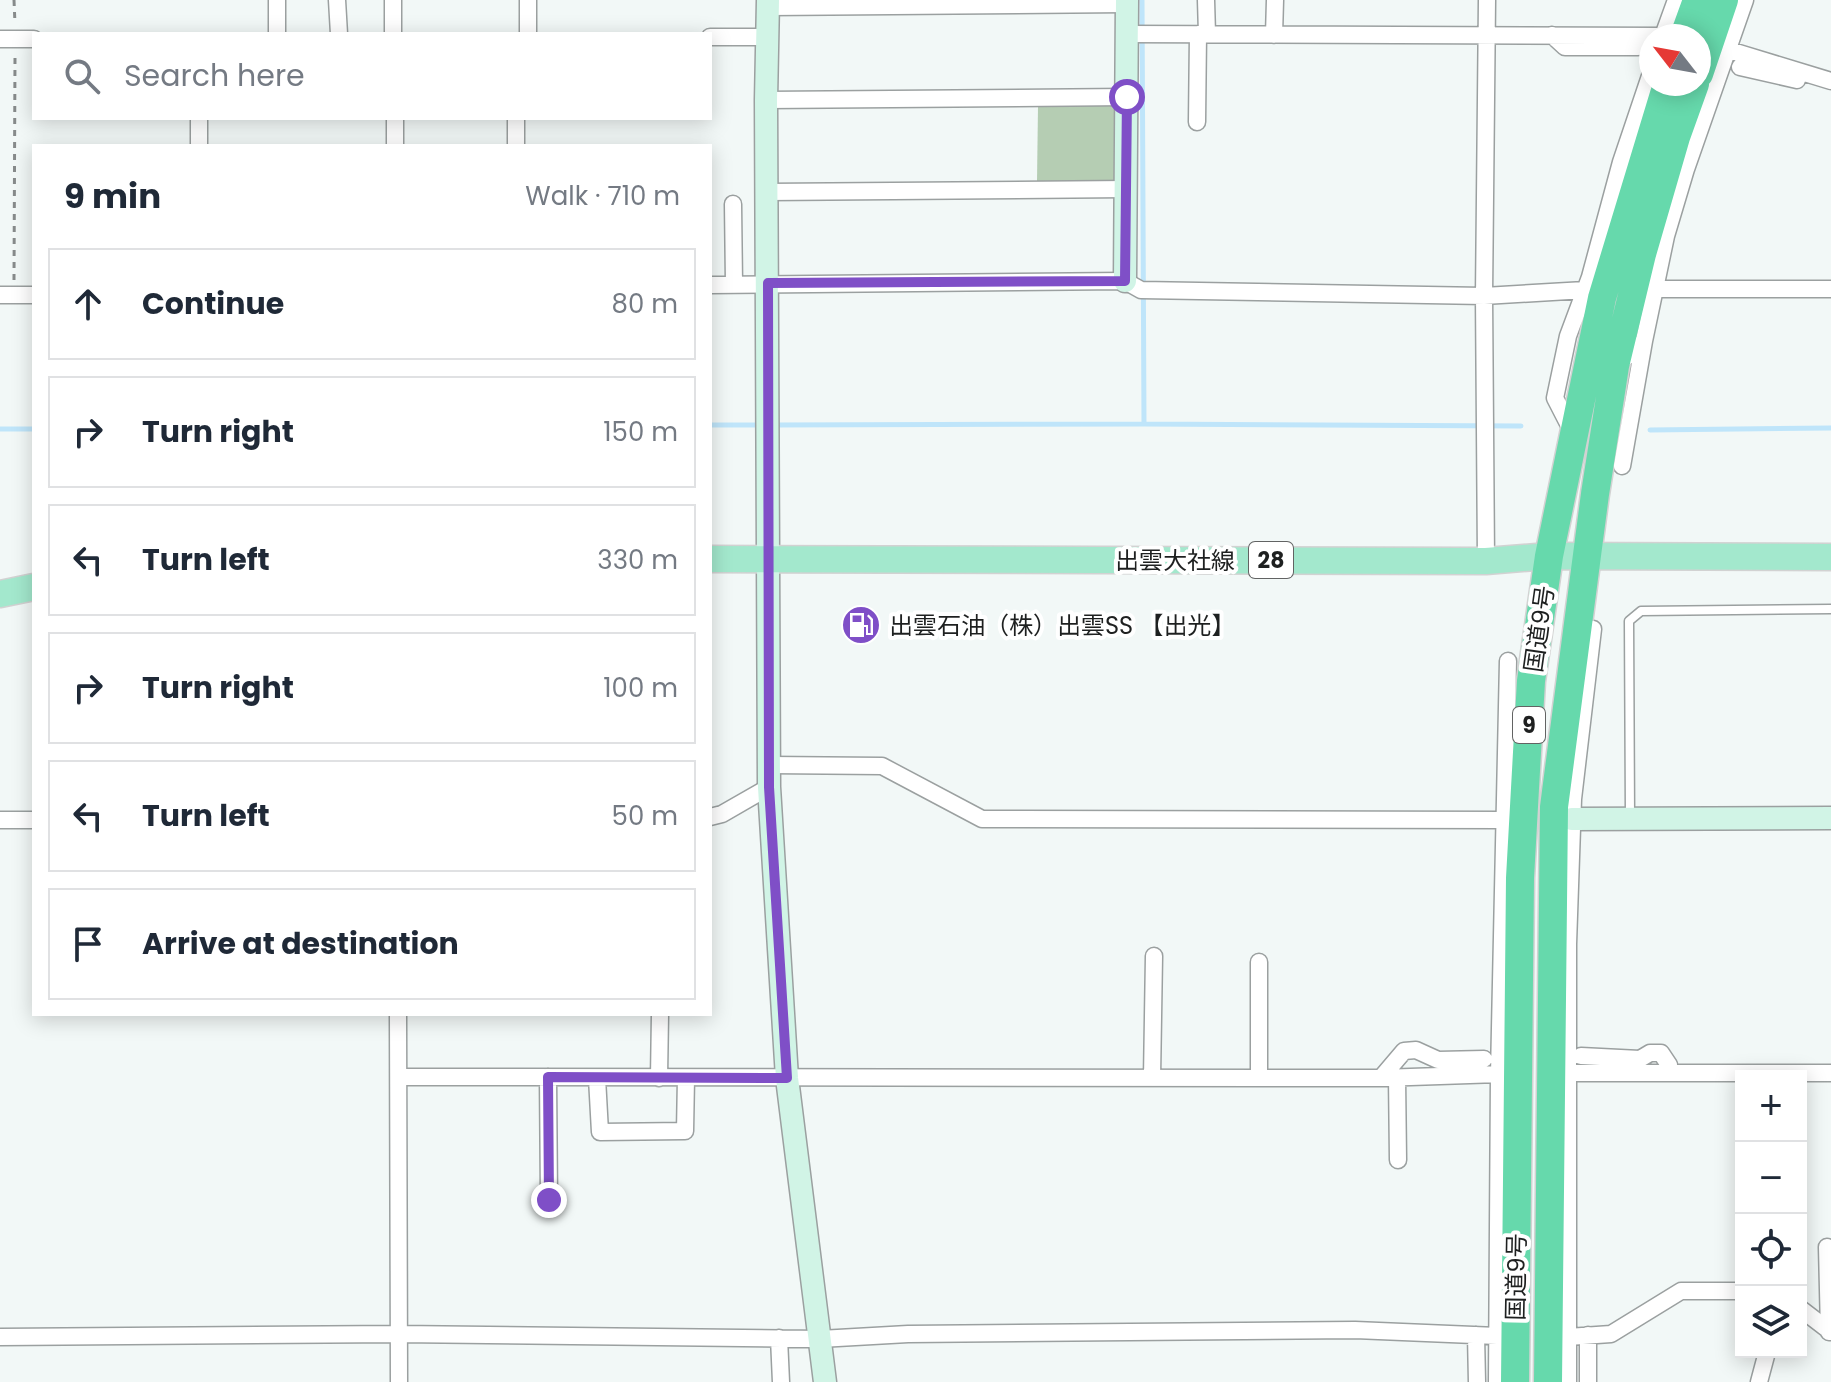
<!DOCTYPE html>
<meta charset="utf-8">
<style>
:root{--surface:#fff;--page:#f6f6f7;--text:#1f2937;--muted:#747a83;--line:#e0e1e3}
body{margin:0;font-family:Poppins,"Noto Sans JP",sans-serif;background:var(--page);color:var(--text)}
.controls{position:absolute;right:24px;bottom:24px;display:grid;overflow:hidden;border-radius:0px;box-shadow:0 4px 20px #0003}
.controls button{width:72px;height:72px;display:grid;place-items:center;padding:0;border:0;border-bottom:2px solid var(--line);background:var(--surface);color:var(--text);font:40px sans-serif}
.compass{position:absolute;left:1639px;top:24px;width:72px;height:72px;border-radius:50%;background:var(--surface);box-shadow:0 4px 20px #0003;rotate:301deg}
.stop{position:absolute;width:24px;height:24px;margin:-18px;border:6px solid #7f4fc7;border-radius:50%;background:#fff}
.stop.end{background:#7f4fc7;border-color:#fff;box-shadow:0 2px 8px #0008}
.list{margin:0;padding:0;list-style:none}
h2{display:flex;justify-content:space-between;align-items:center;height:104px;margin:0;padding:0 32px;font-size:34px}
h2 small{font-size:26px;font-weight:400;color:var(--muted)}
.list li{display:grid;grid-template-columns:52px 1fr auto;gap:24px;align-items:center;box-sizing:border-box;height:112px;margin:0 16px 16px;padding:0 16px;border:2px solid var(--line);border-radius:0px}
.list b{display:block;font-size:30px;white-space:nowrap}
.list em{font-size:26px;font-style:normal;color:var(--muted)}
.icon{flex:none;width:44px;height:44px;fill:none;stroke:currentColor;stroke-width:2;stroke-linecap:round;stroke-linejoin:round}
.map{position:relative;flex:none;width:1831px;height:1382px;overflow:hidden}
.search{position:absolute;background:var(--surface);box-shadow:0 4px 20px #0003;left:32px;top:32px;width:680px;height:88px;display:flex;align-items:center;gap:20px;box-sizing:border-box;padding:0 28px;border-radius:0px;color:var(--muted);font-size:30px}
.panel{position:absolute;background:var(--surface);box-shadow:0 4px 20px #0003;left:32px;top:144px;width:680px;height:872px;border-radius:0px}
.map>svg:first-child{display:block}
.green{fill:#b5cdb3}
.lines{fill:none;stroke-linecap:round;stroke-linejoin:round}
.stream{stroke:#bfe5fa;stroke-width:5}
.street-tunnel{stroke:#c8cdcc;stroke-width:16;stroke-dasharray:16 8;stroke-linecap:butt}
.lane-casing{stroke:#9ba0a0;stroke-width:11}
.street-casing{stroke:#9ba0a0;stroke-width:19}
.secondary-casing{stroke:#9ba0a0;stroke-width:25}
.primary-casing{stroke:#d2d2d2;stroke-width:29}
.highway-casing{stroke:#d2d2d2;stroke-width:31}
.path{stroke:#878b8b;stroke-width:3;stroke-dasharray:6 6;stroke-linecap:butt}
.lane{stroke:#fff;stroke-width:8}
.street{stroke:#fff;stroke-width:16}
.secondary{stroke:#d1f4e6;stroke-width:22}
.primary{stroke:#a3e8cd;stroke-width:26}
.highway{stroke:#66d9ac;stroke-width:28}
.route{stroke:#7f4fc7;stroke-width:10}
.labels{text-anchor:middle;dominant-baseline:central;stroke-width:8;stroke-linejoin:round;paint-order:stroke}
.shield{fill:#fff;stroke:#626363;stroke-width:2}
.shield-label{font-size:22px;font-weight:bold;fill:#1e2020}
.street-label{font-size:24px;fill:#1e2020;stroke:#fff}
.poi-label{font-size:24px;fill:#1e2020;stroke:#fff;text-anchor:start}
</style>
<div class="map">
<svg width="1831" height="1382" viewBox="0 0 1831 1382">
<rect width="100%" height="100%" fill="#f2f8f7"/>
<path class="green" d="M1119,105L1121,175L1112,183L1037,181L1038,106Z"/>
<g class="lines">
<path class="stream" d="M1142,0L1144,424
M710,425H760
M774,425L1144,424L1521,426
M0,429H34
M1650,430L1831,428"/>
<path class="street-tunnel" d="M1638,47L1651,50"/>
<defs>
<path id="lane" d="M1630,818L1629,621L1641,611L1831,609"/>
<path id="street" d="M337,0L339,34
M393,0V34
M1206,0L1207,34
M768,7L1127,4
M277,34V0
M528,34V0
M1126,34L1663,36
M1274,35L1275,0
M1552,35L1565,47H1638
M1663,36L1676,0
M710,37H767
M0,39H34
M1729,50L1831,81
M1740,67L1797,80
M766,100L1127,97
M199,118V146
M395,118V146
M1197,122L1198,34
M516,146V118
M767,192L1128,189
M733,204L734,284
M710,285L1125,281L1141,290L1484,296L1585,290
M1655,289H1831
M0,295H34
M1618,364L1644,341L1666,236L1686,169L1745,0
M1573,433L1555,398L1568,336L1590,277L1621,162L1651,73
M1622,466L1644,341
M1486,561L1484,296L1487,0
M769,765L882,766L982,819L1505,820
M710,817L722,814L769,787
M0,820H34
M398,1014L399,1382
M1581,1056L1640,1059L1650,1053H1661L1669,1065V1073
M1567,1073H1831
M399,1077L1381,1078L1499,1074
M548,1077L549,1200
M1397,1077L1398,1160
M597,1078L600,1132L685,1131L686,1078
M659,1078L660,1014
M1152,1078L1154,956
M1259,1078V962
M1381,1078L1404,1051L1416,1050L1438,1060L1484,1059
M1827,1247L1829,1332
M1801,1309L1831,1332
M1476,1335L1477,1382
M0,1337L399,1334L820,1339L908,1334L1355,1330L1497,1336
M1568,1337L1611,1334L1681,1291H1741
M779,1338L781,1382
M1497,1382L1499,1074L1508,661
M1568,1382V944L1573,799L1593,629
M1588,1382V1335
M1759,1382L1767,1352"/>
<path id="secondary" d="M768,0L766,100L769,787L787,1078L825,1382
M1125,281L1127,0
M1572,819L1831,818"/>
<path id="primary" d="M710,559L1486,561L1549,556L1831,557
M0,594L34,587"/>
<path id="highway" d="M1684,36L1697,0
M1699,74L1724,0
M1515,1382L1520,878L1531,681L1549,556L1602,298L1667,84
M1548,1382L1554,807L1595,494L1615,366L1642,254L1676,137L1695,84"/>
</defs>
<use href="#lane" class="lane-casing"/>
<use href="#street" class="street-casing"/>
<use href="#secondary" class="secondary-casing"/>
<use href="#primary" class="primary-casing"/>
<use href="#highway" class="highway-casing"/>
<path class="path" d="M14,0L15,24
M14,280L15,56"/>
<use href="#lane" class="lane"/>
<use href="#street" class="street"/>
<use href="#secondary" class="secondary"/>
<use href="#primary" class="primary"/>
<use href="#highway" class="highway"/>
</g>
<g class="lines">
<path class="route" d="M549,1200L548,1077L787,1078L769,787L768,283L1125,281L1127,97"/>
</g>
<defs>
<symbol id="fuel-disc" viewBox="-11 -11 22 22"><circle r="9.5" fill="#7f4fc7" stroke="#fff"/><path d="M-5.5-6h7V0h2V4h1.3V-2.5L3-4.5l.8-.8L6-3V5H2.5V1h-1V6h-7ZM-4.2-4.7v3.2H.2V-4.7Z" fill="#fff"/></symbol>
</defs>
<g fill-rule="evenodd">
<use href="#fuel-disc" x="839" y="603" width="44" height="44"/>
</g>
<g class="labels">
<g class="shield">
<rect x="1249" y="542" width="44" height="36" rx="6"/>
<rect x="1513" y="707" width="32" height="36" rx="6"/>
</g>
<g class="shield-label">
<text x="1271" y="560">28</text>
<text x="1529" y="725">9</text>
</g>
<g class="street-label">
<text x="1175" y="560">出雲大社線</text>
<text transform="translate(1539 629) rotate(-82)">国道9号</text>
<text transform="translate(1516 1277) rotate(-89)">国道9号</text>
</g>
<g class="poi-label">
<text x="889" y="625">出雲石油（株）出雲SS 【出光】</text>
</g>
</g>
</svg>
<div class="controls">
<button>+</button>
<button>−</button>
<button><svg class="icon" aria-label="locate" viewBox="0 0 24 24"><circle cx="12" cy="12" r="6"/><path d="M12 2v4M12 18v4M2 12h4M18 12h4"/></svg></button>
<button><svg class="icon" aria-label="layers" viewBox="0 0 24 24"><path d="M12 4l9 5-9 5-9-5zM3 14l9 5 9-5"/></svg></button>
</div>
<svg class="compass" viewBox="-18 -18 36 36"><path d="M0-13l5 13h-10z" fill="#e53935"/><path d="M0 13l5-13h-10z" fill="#747a83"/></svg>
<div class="stop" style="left:1127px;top:97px"></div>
<div class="stop end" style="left:549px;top:1200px"></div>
<div class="search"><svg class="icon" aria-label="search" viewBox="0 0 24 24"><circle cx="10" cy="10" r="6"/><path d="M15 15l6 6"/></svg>Search here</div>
<section class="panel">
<h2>9 min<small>Walk · 710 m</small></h2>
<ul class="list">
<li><svg class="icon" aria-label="ahead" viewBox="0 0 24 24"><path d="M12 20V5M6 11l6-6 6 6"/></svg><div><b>Continue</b></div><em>80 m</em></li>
<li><svg class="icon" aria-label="right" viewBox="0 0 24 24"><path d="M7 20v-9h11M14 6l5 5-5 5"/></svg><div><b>Turn right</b></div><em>150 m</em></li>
<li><svg class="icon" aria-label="left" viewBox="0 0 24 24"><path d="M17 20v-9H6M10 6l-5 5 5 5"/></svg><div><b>Turn left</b></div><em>330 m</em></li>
<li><svg class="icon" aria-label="right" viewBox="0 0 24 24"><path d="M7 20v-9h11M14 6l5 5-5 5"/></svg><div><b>Turn right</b></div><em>100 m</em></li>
<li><svg class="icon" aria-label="left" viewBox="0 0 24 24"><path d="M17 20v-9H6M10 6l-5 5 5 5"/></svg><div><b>Turn left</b></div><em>50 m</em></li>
<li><svg class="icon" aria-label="arrive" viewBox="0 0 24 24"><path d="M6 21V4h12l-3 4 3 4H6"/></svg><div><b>Arrive at destination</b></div></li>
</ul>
</section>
</div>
